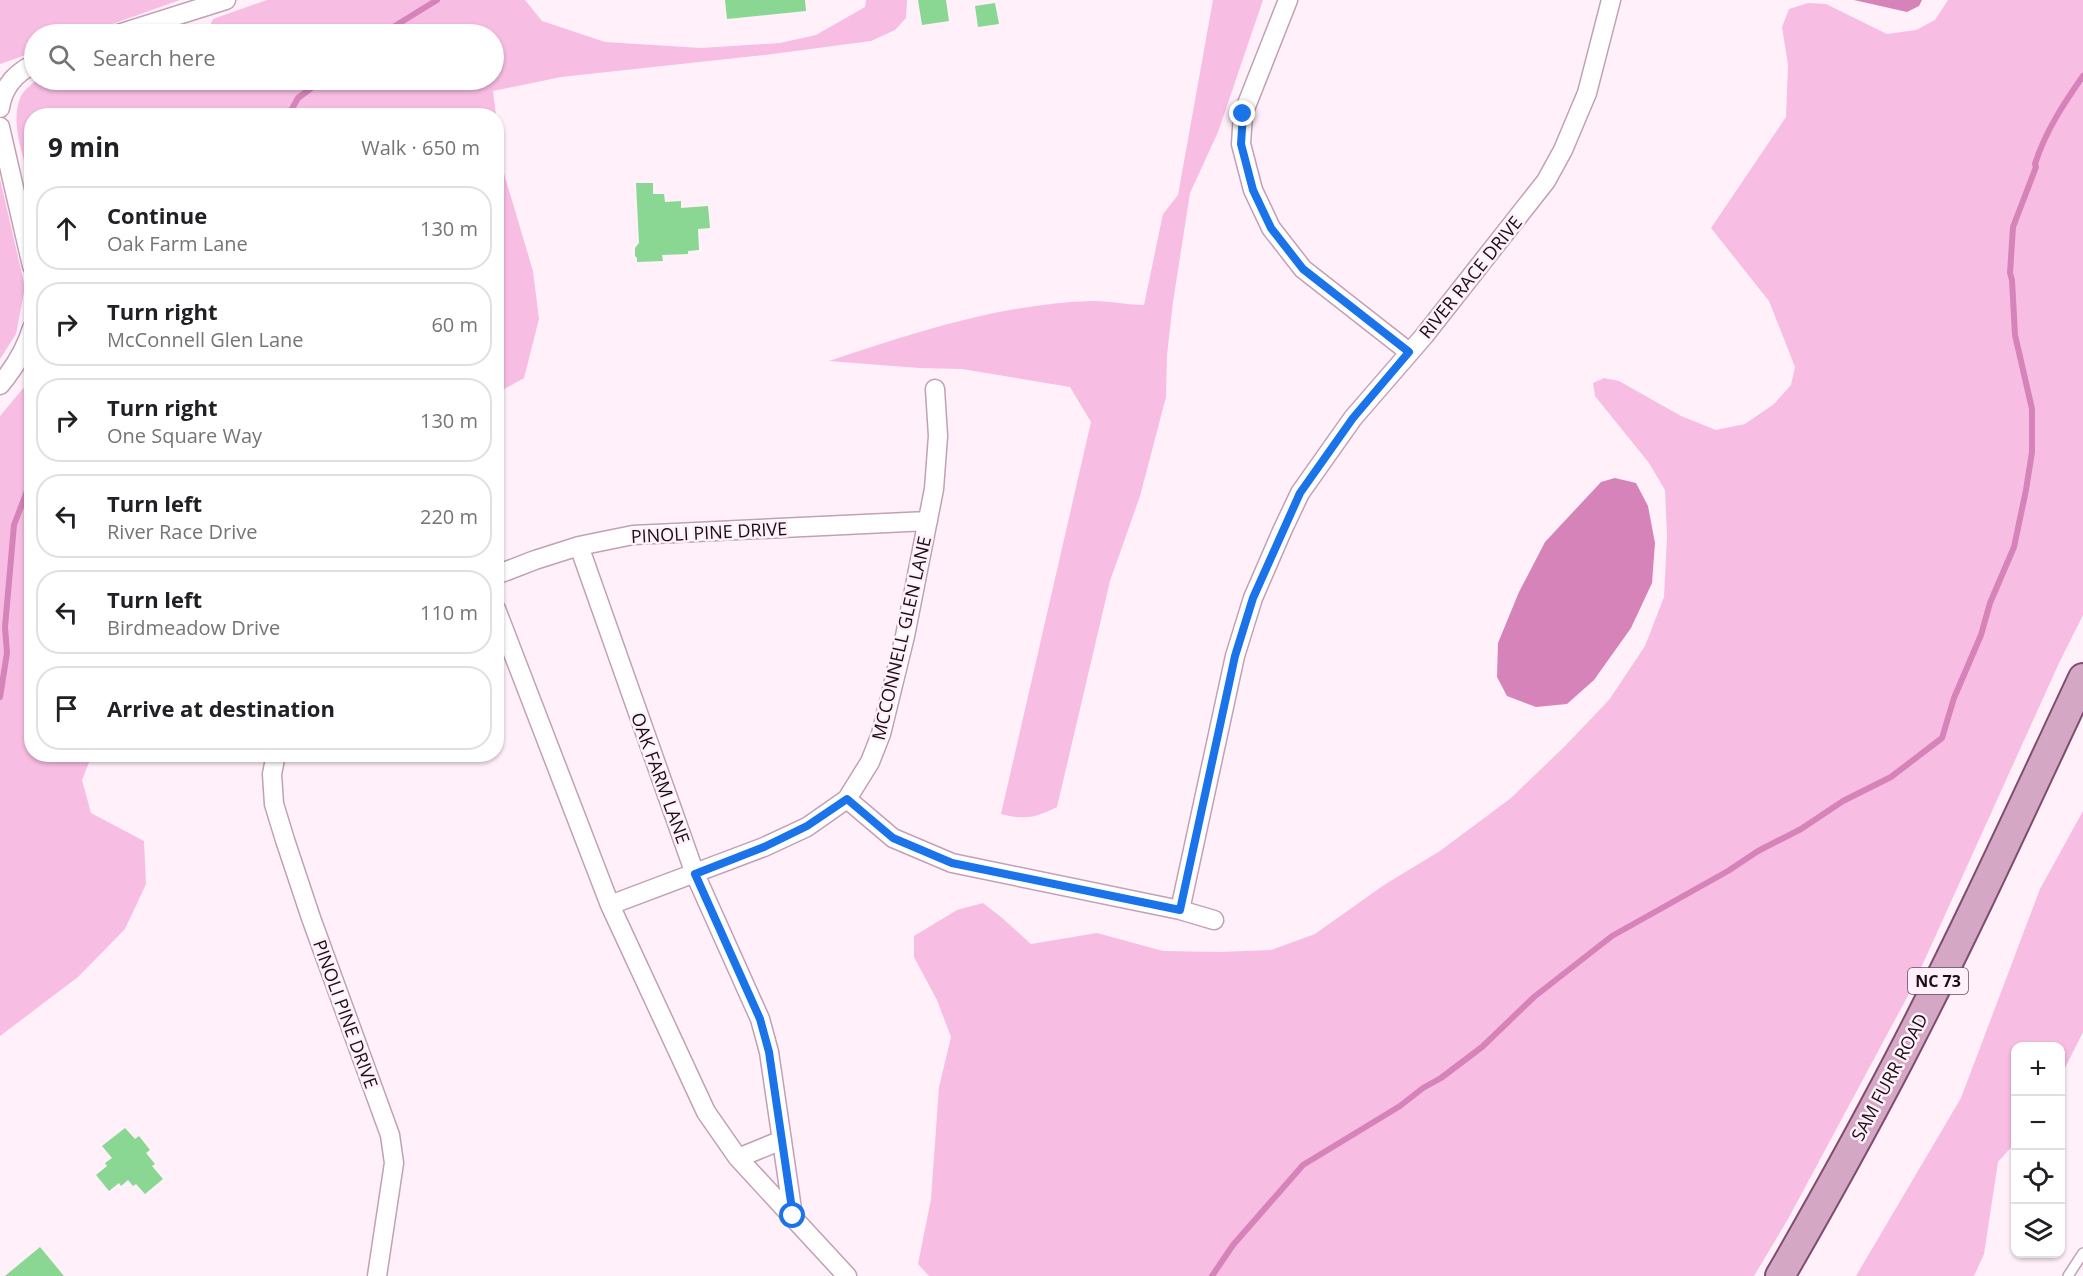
<!DOCTYPE html>
<meta charset="utf-8">
<style>
:root{--surface:#fff;--page:#f2f2f2;--text:#202124;--muted:#757577;--line:#e0e0e0}
body{margin:0;font-family:"Open Sans",sans-serif;background:var(--page);color:var(--text)}
.controls{position:absolute;right:18px;bottom:18px;display:grid;overflow:hidden;border-radius:12px;box-shadow:0 2px 4px #0004}
.controls button{width:54px;height:54px;display:grid;place-items:center;padding:0;border:0;border-bottom:2px solid var(--line);background:var(--surface);color:var(--text);font:30px sans-serif}
.stop{position:absolute;width:18px;height:18px;margin:-14px;border:4px solid #1a73e8;border-radius:50%;background:#fff}
.stop.end{background:#1a73e8;border-color:#fff;box-shadow:0 2px 6px #0008}
.list{margin:0;padding:0;list-style:none}
h2{display:flex;justify-content:space-between;align-items:center;height:78px;margin:0;padding:0 24px;font-size:26px}
h2 small{font-size:20px;font-weight:400;color:var(--muted)}
.list li{display:grid;grid-template-columns:39px 1fr auto;gap:18px;align-items:center;box-sizing:border-box;height:84px;margin:0 12px 12px;padding:0 12px;border:2px solid var(--line);border-radius:24px}
.list b{display:block;font-size:22px;white-space:nowrap}
.list p{margin:0;font-size:20px;white-space:nowrap;color:var(--muted)}
.list em{font-size:20px;font-style:normal;color:var(--muted)}
.icon{flex:none;width:33px;height:33px;fill:none;stroke:currentColor;stroke-width:2;stroke-linecap:round;stroke-linejoin:round}
.map{position:relative;flex:none;width:2083px;height:1276px;overflow:hidden}
.search{position:absolute;background:var(--surface);box-shadow:0 2px 4px #0004;left:24px;top:24px;width:480px;height:66px;display:flex;align-items:center;gap:15px;box-sizing:border-box;padding:0 21px;border-radius:33px;color:var(--muted);font-size:22px}
.panel{position:absolute;background:var(--surface);box-shadow:0 2px 4px #0004;left:24px;top:108px;width:480px;height:654px;border-radius:24px}
.map>svg:first-child{display:block}
.green{fill:#f8bde2}
.water{fill:#d683ba}
.lines{fill:none;stroke-linecap:round;stroke-linejoin:round}
.stream{stroke:#d683ba;stroke-width:6}
.building{fill:#89d793}
.lane-casing{stroke:#c2a0b5;stroke-width:12}
.street-casing{stroke:#c2a0b5;stroke-width:21}
.primary-casing{stroke:#804d6f;stroke-width:32}
.lane{stroke:#fff;stroke-width:9}
.street{stroke:#fff;stroke-width:18}
.primary{stroke:#d4a8c5;stroke-width:28}
.route{stroke:#1a73e8;stroke-width:8}
.labels{text-anchor:middle;dominant-baseline:central;stroke-width:5;stroke-linejoin:round;paint-order:stroke}
.shield{fill:#fff0f9;stroke:#5f525b;stroke-width:1.5}
.shield-label{font-size:16px;font-weight:bold;fill:#1b0f17}
.street-label{font-size:18px;fill:#1b0f17;stroke:#fff0f9}
</style>
<div class="map">
<svg width="2083" height="1276" viewBox="0 0 2083 1276">
<rect width="100%" height="100%" fill="#fff0f9"/>
<path class="green" d="M0,0H180L84,34H34V52L0,64Z
M267,0H525L542,21L605,42L701,48L780,43L816,35L865,7L866,0H907L906,18L895,30L871,41L765,55L561,77L493,91L496,115L32,116L31,184C24,158 9,123 21,96C24,90 32,84 37,80H153L175,89L183,80H494V34H206L213,19Z
M1213,0H1263L1218,132L1190,193L1173,302L1167,355L1166,397L1140,496L1110,581L1057,807C1035,818 1024,820 1001,814L1091,422L1070,387L962,369L919,368L829,361C914,333 1003,303 1094,301C1110,301 1128,305 1144,305L1163,214L1178,195Z
M1948,0H2083V615L2059,663L1911,990L1788,1219L1754,1276H929L918,1264L931,1199L939,1087L951,1037L937,1000L914,957V936L957,910L983,903L1001,917L1031,944L1097,933L1163,951L1220,952L1271,950L1315,934L1384,885L1440,851L1511,798L1564,747L1609,700L1645,646L1664,597L1667,536L1665,490L1649,463L1595,396L1593,383L1604,378L1619,381L1681,416L1716,430L1745,424L1774,404L1791,385L1795,367L1769,301L1711,228L1786,117L1788,65L1782,27L1789,9L1808,3L1826,4L1887,34L1916,30L1935,20Z
M496,125L500,160L533,271L539,319L524,378L497,393Z
M0,179L25,287L16,334L0,359Z
M31,379L32,754L92,755L82,780L91,813L144,841L146,884L125,929L78,977L0,1036V416Z
M2083,811V1032L2061,1076L2060,1046H2016L2015,1143L1998,1162L1984,1254L1974,1276H1856L1961,1098L2040,889Z"/>
<path class="water" d="M1854,0H1922L1919,6L1907,12Z
M1615,478L1636,483L1648,506L1655,543L1652,583L1631,628L1594,680L1567,704L1536,707L1507,696L1497,677L1498,643L1519,592L1545,542L1601,482Z"/>
<g class="lines">
<path class="stream" d="M382,34L437,0
M288,116L298,98L322,80
M0,697L7,653L5,627L14,525L32,478
M1212,1276L1233,1245L1303,1165L1400,1106L1423,1088L1441,1078L1482,1047L1534,997L1612,936L1728,871L1758,851L1801,829L1843,801L1891,777L1942,738L1954,698L1981,635L1990,603L2014,547L2026,490L2032,452V409L2015,335L2012,280L2010,273L2013,227L2036,167L2035,164C2045,132 2064,103 2083,76"/>
</g>
<path class="building" d="M725,0H805L806,11L727,19Z
M918,0H946L949,21L922,25Z
M995,3L999,24L978,27L975,6Z
M636,183H653V194H664L665,202L681,201V208L708,206L710,228L698,229L699,250L688,251V254L662,255L663,261L637,262V258L635,256V248L639,243Z
M125,1128L135,1139L139,1136L150,1150L146,1153L155,1164L152,1166L163,1179L145,1194L136,1184L133,1186L128,1180L121,1186L119,1183L109,1191L96,1175L107,1166L105,1163L112,1158L102,1146Z
M40,1247L64,1276H5Z"/>
<g class="lines">
<defs>
<path id="lane" d="M2068,1276L2083,1253"/>
<path id="street" d="M1288,0L1243,114L1241,144L1253,190L1271,228L1303,269L1409,352
M118,34L226,0
M0,108C3,87 15,73 34,64
M0,127L32,266
M0,385C14,368 26,349 32,328
M579,546L695,874L760,1019L769,1052L793,1216
M496,575L535,560L579,546L633,535L928,521
M496,609L610,905L706,1112L738,1158L847,1276
M276,754L272,774L274,804L285,840L311,918L390,1135L394,1163L377,1276
M847,799L893,838L952,863L1180,910L1214,920
M610,905L764,847L807,827L847,799L870,762L881,734L905,636L934,489L938,436L935,389
M1180,910L1235,656L1253,598L1282,531L1300,493L1353,418L1424,336L1546,181L1563,150L1587,93L1611,0
M738,1158L782,1140"/>
<path id="primary" d="M1780,1276C1821,1205 1861,1133 1899,1060C1964,935 2023,806 2083,678"/>
</defs>
<use href="#lane" class="lane-casing"/>
<use href="#street" class="street-casing"/>
<use href="#primary" class="primary-casing"/>
<use href="#lane" class="lane"/>
<use href="#street" class="street"/>
<use href="#primary" class="primary"/>
</g>
<g class="lines">
<path class="route" d="M793,1216L769,1052L760,1019L695,874L764,847L807,826L847,799L893,838L952,863L1180,910L1235,656L1253,598L1300,493L1353,418L1409,352L1303,269L1271,228L1253,190L1241,144L1243,114"/>
</g>
<g class="labels">
<rect class="shield" x="1908" y="968" width="60" height="26" rx="4.5"/>
<g class="shield-label">
<text x="1938" y="981">NC 73</text>
</g>
<g class="street-label">
<text transform="translate(1470 277) rotate(-51)">RIVER RACE DRIVE</text>
<text transform="translate(709 532) rotate(-3)">PINOLI PINE DRIVE</text>
<text transform="translate(901 638) rotate(-77)">MCCONNELL GLEN LANE</text>
<text transform="translate(661 778) rotate(70)">OAK FARM LANE</text>
<text transform="translate(346 1014) rotate(70)">PINOLI PINE DRIVE</text>
<text transform="translate(1889 1077) rotate(-62)">SAM FURR ROAD</text>
</g>
</g>
</svg>
<div class="controls">
<button>+</button>
<button>−</button>
<button><svg class="icon" aria-label="locate" viewBox="0 0 24 24"><circle cx="12" cy="12" r="6"/><path d="M12 2v4M12 18v4M2 12h4M18 12h4"/></svg></button>
<button><svg class="icon" aria-label="layers" viewBox="0 0 24 24"><path d="M12 4l9 5-9 5-9-5zM3 14l9 5 9-5"/></svg></button>
</div>
<div class="stop" style="left:793px;top:1216px"></div>
<div class="stop end" style="left:1243px;top:114px"></div>
<div class="search"><svg class="icon" aria-label="search" viewBox="0 0 24 24"><circle cx="10" cy="10" r="6"/><path d="M15 15l6 6"/></svg>Search here</div>
<section class="panel">
<h2>9 min<small>Walk · 650 m</small></h2>
<ul class="list">
<li><svg class="icon" aria-label="ahead" viewBox="0 0 24 24"><path d="M12 20V5M6 11l6-6 6 6"/></svg><div><b>Continue</b><p>Oak Farm Lane</p></div><em>130 m</em></li>
<li><svg class="icon" aria-label="right" viewBox="0 0 24 24"><path d="M7 20v-9h11M14 6l5 5-5 5"/></svg><div><b>Turn right</b><p>McConnell Glen Lane</p></div><em>60 m</em></li>
<li><svg class="icon" aria-label="right" viewBox="0 0 24 24"><path d="M7 20v-9h11M14 6l5 5-5 5"/></svg><div><b>Turn right</b><p>One Square Way</p></div><em>130 m</em></li>
<li><svg class="icon" aria-label="left" viewBox="0 0 24 24"><path d="M17 20v-9H6M10 6l-5 5 5 5"/></svg><div><b>Turn left</b><p>River Race Drive</p></div><em>220 m</em></li>
<li><svg class="icon" aria-label="left" viewBox="0 0 24 24"><path d="M17 20v-9H6M10 6l-5 5 5 5"/></svg><div><b>Turn left</b><p>Birdmeadow Drive</p></div><em>110 m</em></li>
<li><svg class="icon" aria-label="arrive" viewBox="0 0 24 24"><path d="M6 21V4h12l-3 4 3 4H6"/></svg><div><b>Arrive at destination</b></div></li>
</ul>
</section>
</div>
